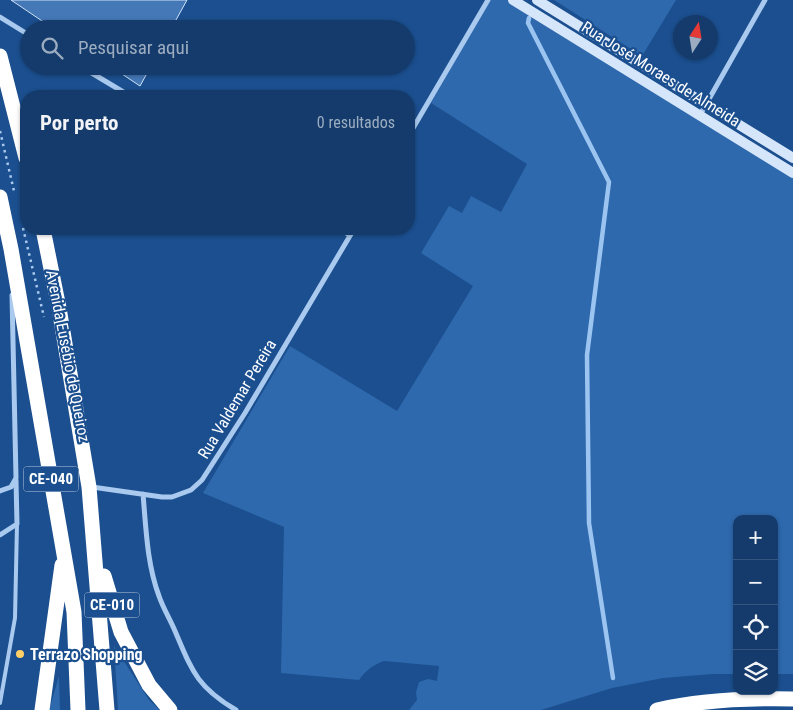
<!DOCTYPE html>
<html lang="pt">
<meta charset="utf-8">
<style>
:root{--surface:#143b6b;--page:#1d4271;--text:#f1f3f6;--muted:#9dadc1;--line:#33557e}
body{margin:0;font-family:"Roboto Condensed",sans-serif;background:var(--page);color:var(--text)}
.controls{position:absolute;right:15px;bottom:15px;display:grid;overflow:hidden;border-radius:10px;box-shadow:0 1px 4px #0004}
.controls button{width:45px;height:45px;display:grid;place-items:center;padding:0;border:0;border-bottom:1px solid var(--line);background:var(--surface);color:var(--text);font:25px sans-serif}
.compass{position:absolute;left:673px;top:15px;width:45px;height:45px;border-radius:50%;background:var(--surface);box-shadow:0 1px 4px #0004;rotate:12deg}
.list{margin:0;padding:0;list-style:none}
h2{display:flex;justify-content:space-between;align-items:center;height:65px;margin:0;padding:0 20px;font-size:21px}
h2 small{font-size:16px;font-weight:400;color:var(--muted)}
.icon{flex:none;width:28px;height:28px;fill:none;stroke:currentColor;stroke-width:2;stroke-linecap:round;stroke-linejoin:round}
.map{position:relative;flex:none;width:793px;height:710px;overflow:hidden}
.search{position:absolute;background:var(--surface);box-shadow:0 1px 4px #0004;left:20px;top:20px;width:395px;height:55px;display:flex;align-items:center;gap:12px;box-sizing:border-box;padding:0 18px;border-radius:28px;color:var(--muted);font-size:19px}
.panel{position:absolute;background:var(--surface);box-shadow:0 1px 4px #0004;left:20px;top:90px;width:395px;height:145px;border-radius:20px}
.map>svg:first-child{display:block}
.green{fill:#2e69ad}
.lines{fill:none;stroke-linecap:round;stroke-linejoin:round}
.stream{stroke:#9cc4f0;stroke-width:4.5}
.building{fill:#4478b7;stroke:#cfe3fa}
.path{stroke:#a9c9ee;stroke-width:2.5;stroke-dasharray:2.5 4;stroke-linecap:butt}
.lane{stroke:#a9c9ee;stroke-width:4}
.street{stroke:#a9c9ee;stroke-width:5}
.secondary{stroke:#d6e6fa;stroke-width:10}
.highway{stroke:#fff;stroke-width:15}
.poi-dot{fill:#ffd166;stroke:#1b4f8f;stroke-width:2}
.labels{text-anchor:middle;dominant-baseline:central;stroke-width:4.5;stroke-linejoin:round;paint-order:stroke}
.shield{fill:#1b4f8f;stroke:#bbcadd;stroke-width:1}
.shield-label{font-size:15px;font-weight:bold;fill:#fff}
.street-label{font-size:16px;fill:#fff;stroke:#1b4f8f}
.poi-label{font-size:16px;font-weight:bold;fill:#fff;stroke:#1b4f8f;text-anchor:start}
</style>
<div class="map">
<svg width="793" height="710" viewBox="0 0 793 710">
<rect width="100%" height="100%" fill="#1b4f8f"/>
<path class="green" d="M490,0H507L793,178V674H774V519H737V674H713L663,678L612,688L541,710H409L417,700L416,692L419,682L428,679L437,681L439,666L384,661C373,665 366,670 359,680L281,673L284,527L203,493L290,346L397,411L473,286L421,253L449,206L462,213L471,196L501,212L527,164L431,103Z
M554,0H676L642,56Z
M114,646L149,700L160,710H118Z
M59,676L60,710H49Z"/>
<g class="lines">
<path class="stream" d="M529,18L528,23L609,182L587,355L589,523L613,678"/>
</g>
<path class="building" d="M11,0H187L171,29H54Z
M110,66H151L140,86Z"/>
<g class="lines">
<path class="path" d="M0,131L14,191
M23,228L44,317"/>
<path class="lane" d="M0,703L15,618L17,524"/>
<path class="street" d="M0,17L29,35
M80,66L130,96
M700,115L765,0
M409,135L488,0
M339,229L350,235
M92,487L162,497H172L191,490L202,480L245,413L354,229
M0,491L11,487L16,478L12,295
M143,494C146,528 147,564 159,596C163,608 170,619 175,631C192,671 197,687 236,710
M0,535L17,524L16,480"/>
<path class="secondary" d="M513,0L793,173
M537,0L793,158"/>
<path class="highway" d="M0,56L26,158
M0,197L11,249L74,612L78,710
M43,229L59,308L89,487L107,710
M104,576L121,632L149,685L170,710
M42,710L62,565
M657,710C701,700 748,698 793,699"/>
</g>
<circle class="poi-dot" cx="20" cy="654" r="5"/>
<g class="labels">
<g class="shield">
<rect x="23.5" y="466.5" width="55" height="25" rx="4"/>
<rect x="84.5" y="592.5" width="55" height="25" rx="4"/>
</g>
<g class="shield-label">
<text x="51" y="479">CE-040</text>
<text x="112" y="605">CE-010</text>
</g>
<g class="street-label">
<text transform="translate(661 74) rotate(32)">Rua José Moraes de Almeida</text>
<text transform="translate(68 356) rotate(79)">Avenida Eusébio de Queiroz</text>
<text transform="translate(237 399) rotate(-59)">Rua Valdemar Pereira</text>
</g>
<g class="poi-label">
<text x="30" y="654">Terrazo Shopping</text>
</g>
</g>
</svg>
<div class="controls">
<button>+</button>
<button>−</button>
<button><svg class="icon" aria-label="locate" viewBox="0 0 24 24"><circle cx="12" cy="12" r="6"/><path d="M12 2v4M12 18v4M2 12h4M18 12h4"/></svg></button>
<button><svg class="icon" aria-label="layers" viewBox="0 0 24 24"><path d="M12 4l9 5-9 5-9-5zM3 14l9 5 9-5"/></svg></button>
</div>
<svg class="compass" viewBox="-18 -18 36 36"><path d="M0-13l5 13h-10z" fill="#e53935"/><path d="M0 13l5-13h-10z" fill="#9dadc1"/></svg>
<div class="search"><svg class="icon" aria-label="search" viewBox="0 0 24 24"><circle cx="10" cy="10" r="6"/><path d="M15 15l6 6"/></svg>Pesquisar aqui</div>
<section class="panel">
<h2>Por perto<small>0 resultados</small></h2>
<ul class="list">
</ul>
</section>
</div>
